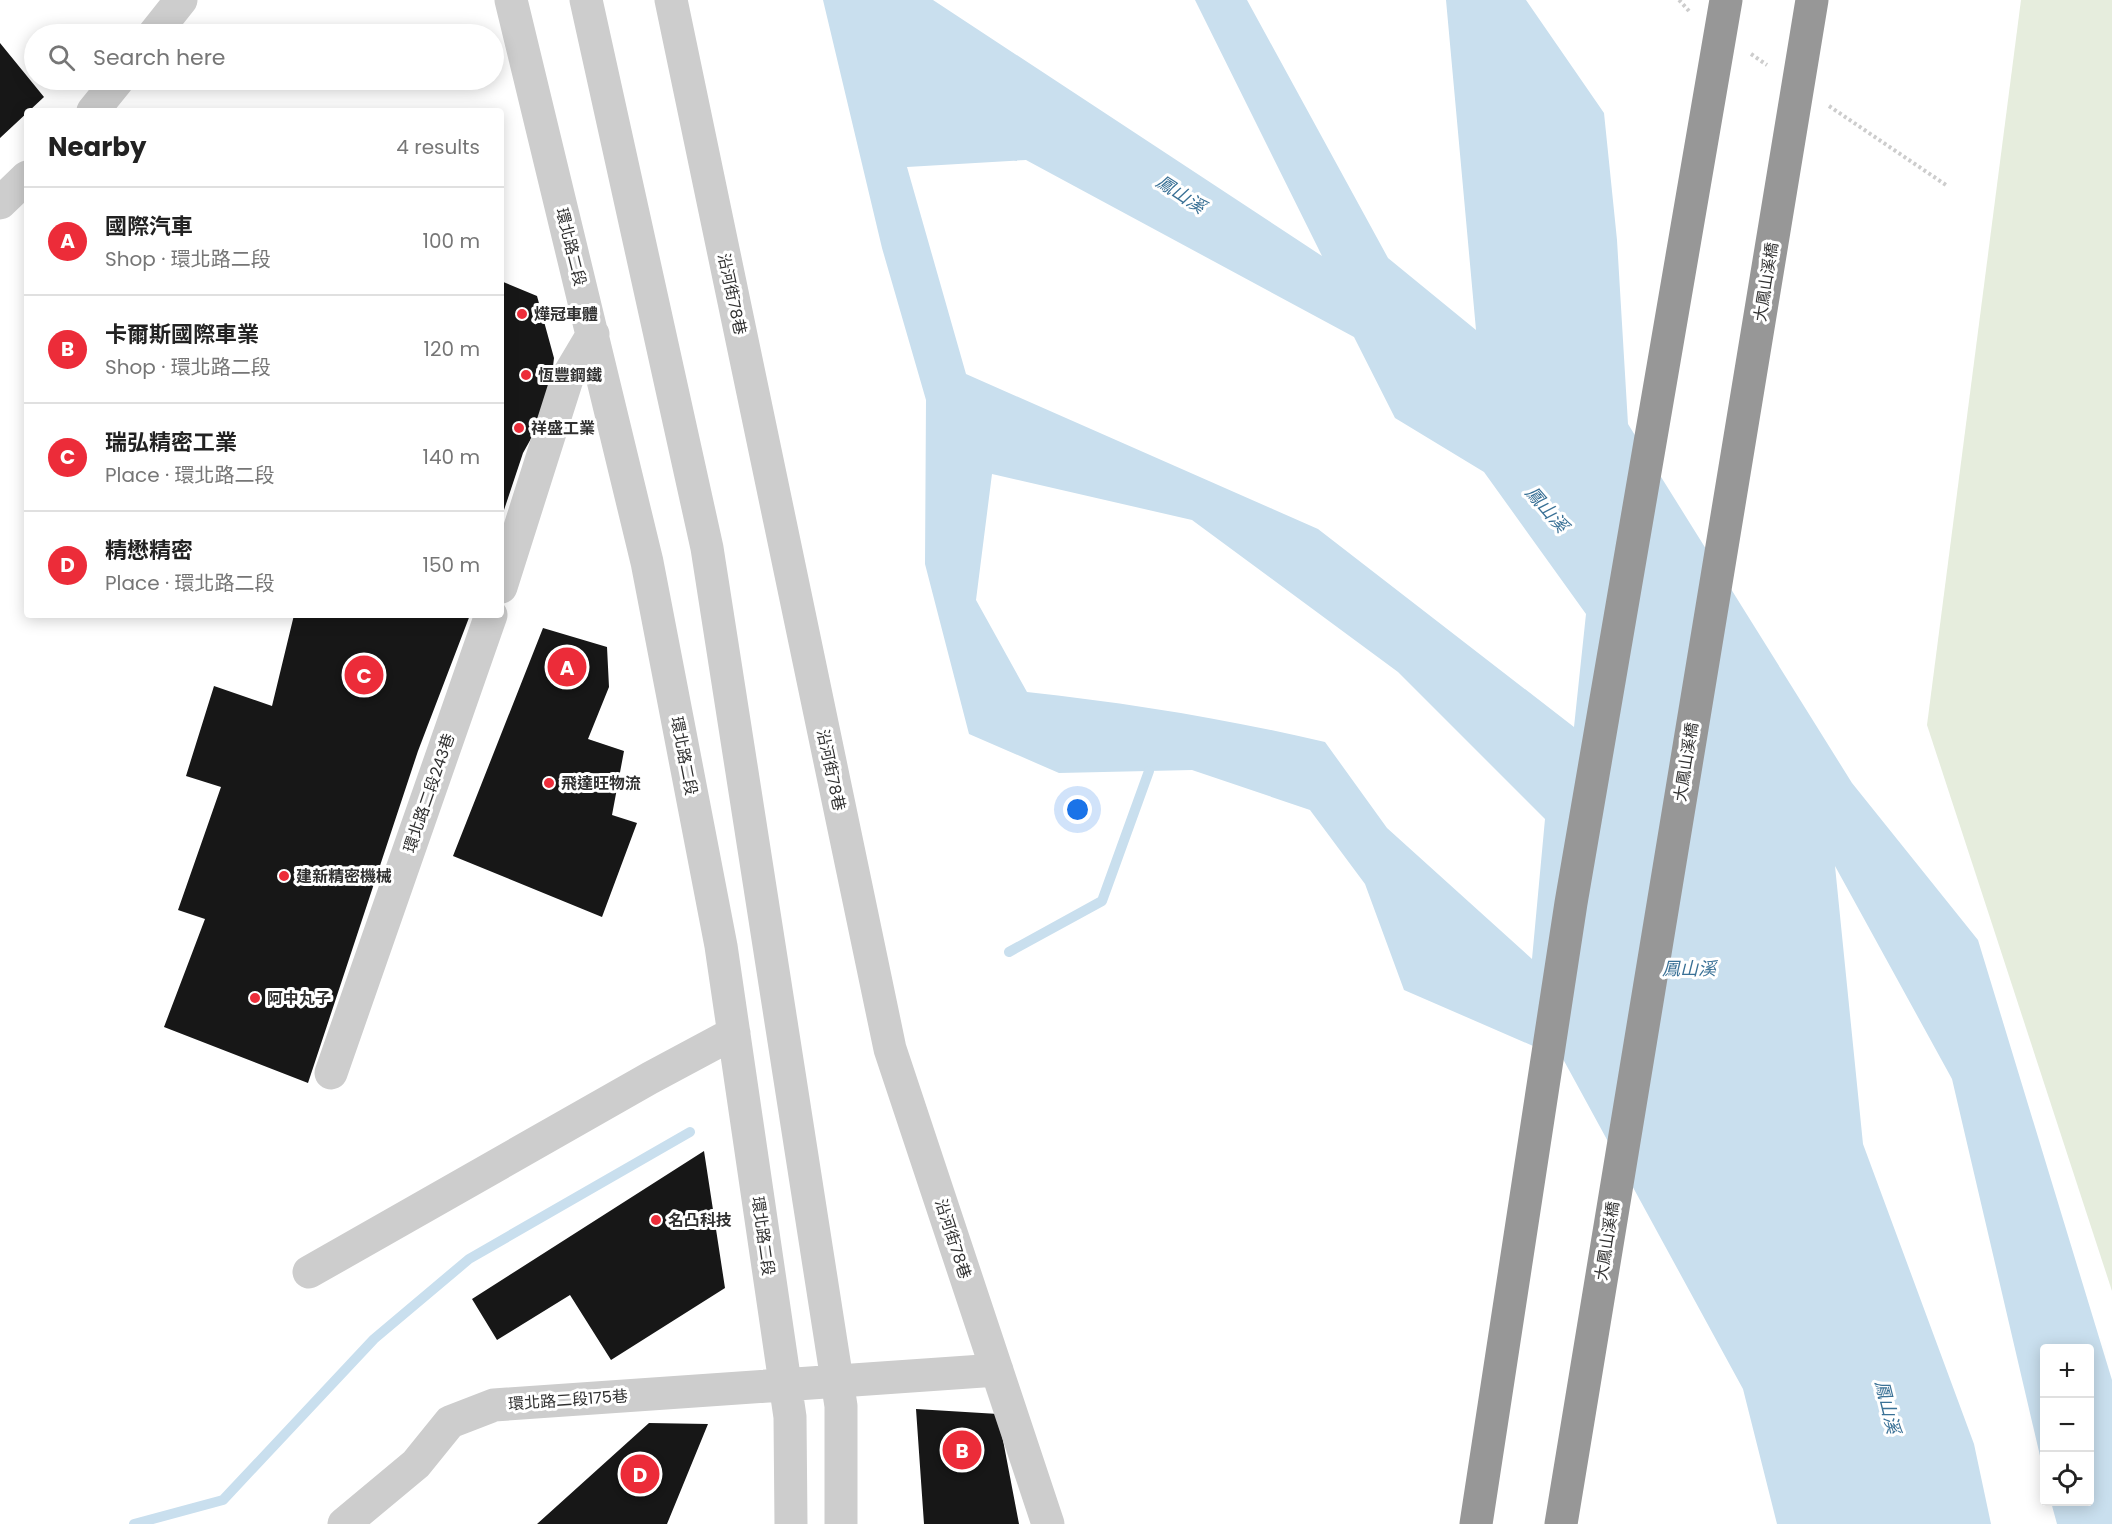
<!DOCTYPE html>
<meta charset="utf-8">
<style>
:root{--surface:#fff;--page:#f6f6f6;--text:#222;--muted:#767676;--line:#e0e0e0;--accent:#ec2c39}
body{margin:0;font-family:Poppins,"Noto Sans TC",sans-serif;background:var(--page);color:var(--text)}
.controls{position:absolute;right:18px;bottom:18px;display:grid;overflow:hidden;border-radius:6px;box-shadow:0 3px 15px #0003}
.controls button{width:54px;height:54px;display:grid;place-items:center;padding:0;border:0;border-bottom:2px solid var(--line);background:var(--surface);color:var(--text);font:30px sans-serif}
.you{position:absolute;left:1078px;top:810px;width:21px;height:21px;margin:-15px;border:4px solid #fff;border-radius:50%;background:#1a73e8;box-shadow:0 0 0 9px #1a73e833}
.badge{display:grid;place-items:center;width:39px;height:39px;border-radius:50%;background:var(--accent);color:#fff;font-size:20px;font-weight:700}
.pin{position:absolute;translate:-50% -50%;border:3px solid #fff;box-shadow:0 2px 6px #0006}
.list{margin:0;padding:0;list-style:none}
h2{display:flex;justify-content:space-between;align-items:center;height:78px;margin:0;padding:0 24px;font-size:26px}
h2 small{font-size:20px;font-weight:400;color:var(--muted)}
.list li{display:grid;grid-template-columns:39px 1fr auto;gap:18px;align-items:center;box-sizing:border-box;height:108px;padding:0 24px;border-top:2px solid var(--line)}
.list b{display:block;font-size:22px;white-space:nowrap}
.list p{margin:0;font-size:20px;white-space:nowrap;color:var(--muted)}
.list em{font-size:20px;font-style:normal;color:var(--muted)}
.icon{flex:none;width:33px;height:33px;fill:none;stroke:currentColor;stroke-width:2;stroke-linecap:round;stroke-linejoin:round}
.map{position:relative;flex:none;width:2112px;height:1524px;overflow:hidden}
.search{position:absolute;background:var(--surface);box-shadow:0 3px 15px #0003;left:24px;top:24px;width:480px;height:66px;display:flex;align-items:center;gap:15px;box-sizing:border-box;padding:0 21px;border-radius:33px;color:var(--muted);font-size:22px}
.panel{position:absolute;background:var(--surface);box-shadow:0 3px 15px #0003;left:24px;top:108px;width:480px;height:510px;border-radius:6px}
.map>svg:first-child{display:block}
.green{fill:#e6eddd}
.water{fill:#c9dfee;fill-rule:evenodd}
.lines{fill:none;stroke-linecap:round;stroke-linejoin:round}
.stream{stroke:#c9dfee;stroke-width:10}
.building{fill:#171717}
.path{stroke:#cdcdcd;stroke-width:4;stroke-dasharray:3 3;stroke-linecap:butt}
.minor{stroke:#cdcdcd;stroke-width:33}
.highway{stroke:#979797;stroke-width:33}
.poi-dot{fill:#ec2c39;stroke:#fff;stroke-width:2}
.labels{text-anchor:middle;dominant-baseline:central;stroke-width:6;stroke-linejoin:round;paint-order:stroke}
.street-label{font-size:16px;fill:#303030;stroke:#fff}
.poi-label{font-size:16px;font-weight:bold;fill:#303030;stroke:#fff;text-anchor:start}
.water-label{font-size:18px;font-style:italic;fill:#3a7196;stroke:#fff}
</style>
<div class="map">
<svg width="2112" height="1524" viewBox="0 0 2112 1524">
<rect width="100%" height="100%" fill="#fff"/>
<path class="green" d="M2021,0H2112V1291L1927,725Z"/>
<path class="water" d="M823,0H933L1322,256L1195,0H1247L1388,258L1476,330L1446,0H1526L1604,113L1617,240L1628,424L1852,783L1978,940L2112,1380V1524H2057L2051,1502H2090V1348H2044V1473L1952,1079L1835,866L1863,1144L1974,1444L1991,1524H1777L1743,1389L1563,1059L1404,990L1365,884L1310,810L1192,770L1059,773L969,734L925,564L926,400L882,248ZM1026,160L1354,337L1395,418L1484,472L1586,614L1574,727L1318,529L966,374L907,167ZM992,474L1192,520L1398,672L1545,819L1532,959L1387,828L1325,742C1227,719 1128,703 1027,692L976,600Z"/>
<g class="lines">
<path class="stream" d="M1009,952L1102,901L1149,771
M134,1524L223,1500L374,1339L469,1259L690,1132"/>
</g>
<path class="building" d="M0,43L44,97L0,138Z
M501,281L537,296L554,358L548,408L523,453L501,519Z
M294,615H470L418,751L308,1083L164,1027L205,919L178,910L221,787L186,776L214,686L272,706Z
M543,628L607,647L609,687L588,739L624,751L612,815L637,823L602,917L453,856Z
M704,1151L725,1288L611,1360L570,1295L497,1340L472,1299Z
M916,1409L998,1414L1019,1524H924Z
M649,1423L708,1424L667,1524H537Z"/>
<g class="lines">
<path class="path" d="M1679,0L1689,11
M1751,54L1767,65
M1829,106L1946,185"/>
<path class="minor" d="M511,0L647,562L721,946L790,1417L791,1524
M586,0L707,548L841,1406V1524
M671,0L890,1049L1048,1524
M154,34L181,0
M93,111L118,80
M0,203L27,177
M501,587L568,376L593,334
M331,1073L491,615
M309,1272L650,1078L734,1033
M344,1524L416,1464L450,1422L494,1405L997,1370"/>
<path class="highway" d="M1476,1524L1571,903L1726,0
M1561,1524L1812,0"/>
</g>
<g class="poi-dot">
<circle cx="522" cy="314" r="6"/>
<circle cx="526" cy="375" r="6"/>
<circle cx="519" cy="428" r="6"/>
<circle cx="549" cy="783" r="6"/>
<circle cx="284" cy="876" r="6"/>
<circle cx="255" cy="998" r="6"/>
<circle cx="656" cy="1220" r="6"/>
</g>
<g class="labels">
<g class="street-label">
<text transform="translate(571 247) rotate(76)">環北路二段</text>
<text transform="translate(1766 282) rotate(-81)">大鳳山溪橋</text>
<text transform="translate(732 294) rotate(78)">沿河街78巷</text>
<text transform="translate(684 756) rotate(79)">環北路二段</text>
<text transform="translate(1686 762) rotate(-81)">大鳳山溪橋</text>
<text transform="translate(831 770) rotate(78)">沿河街78巷</text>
<text transform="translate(429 793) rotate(-71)">環北路二段243巷</text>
<text transform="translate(763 1236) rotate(82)">環北路二段</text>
<text transform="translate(953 1239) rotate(72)">沿河街78巷</text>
<text transform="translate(1607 1241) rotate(-81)">大鳳山溪橋</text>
<text transform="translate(568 1400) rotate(-4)">環北路二段175巷</text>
</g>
<g class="poi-label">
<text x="534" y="314">燁冠車體</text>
<text x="538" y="375">恆豐鋼鐵</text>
<text x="531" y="428">祥盛工業</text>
<text x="561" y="783">飛達旺物流</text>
<text x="296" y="876">建新精密機械</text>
<text x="267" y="998">阿中丸子</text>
<text x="668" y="1220">名凸科技</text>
</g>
<g class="water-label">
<text transform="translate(1181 194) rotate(33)">鳳山溪</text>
<text transform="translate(1547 509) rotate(49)">鳳山溪</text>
<text x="1689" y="968">鳳山溪</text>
<text transform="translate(1888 1407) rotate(76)">鳳山溪</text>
</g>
</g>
</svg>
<div class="controls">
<button>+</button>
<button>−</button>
<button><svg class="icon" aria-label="locate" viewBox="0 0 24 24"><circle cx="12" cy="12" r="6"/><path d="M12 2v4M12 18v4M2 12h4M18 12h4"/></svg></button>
</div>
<div class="you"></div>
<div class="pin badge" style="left:567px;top:667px">A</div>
<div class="pin badge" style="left:962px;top:1450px">B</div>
<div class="pin badge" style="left:364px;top:675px">C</div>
<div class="pin badge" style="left:640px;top:1474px">D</div>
<div class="search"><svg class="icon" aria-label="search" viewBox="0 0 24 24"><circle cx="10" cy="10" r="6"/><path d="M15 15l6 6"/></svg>Search here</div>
<section class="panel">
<h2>Nearby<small>4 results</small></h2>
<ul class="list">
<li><span class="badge">A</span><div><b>國際汽車</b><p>Shop · 環北路二段</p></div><em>100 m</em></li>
<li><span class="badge">B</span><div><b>卡爾斯國際車業</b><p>Shop · 環北路二段</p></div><em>120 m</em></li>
<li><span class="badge">C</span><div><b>瑞弘精密工業</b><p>Place · 環北路二段</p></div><em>140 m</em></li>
<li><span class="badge">D</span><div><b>精懋精密</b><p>Place · 環北路二段</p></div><em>150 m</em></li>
</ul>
</section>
</div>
